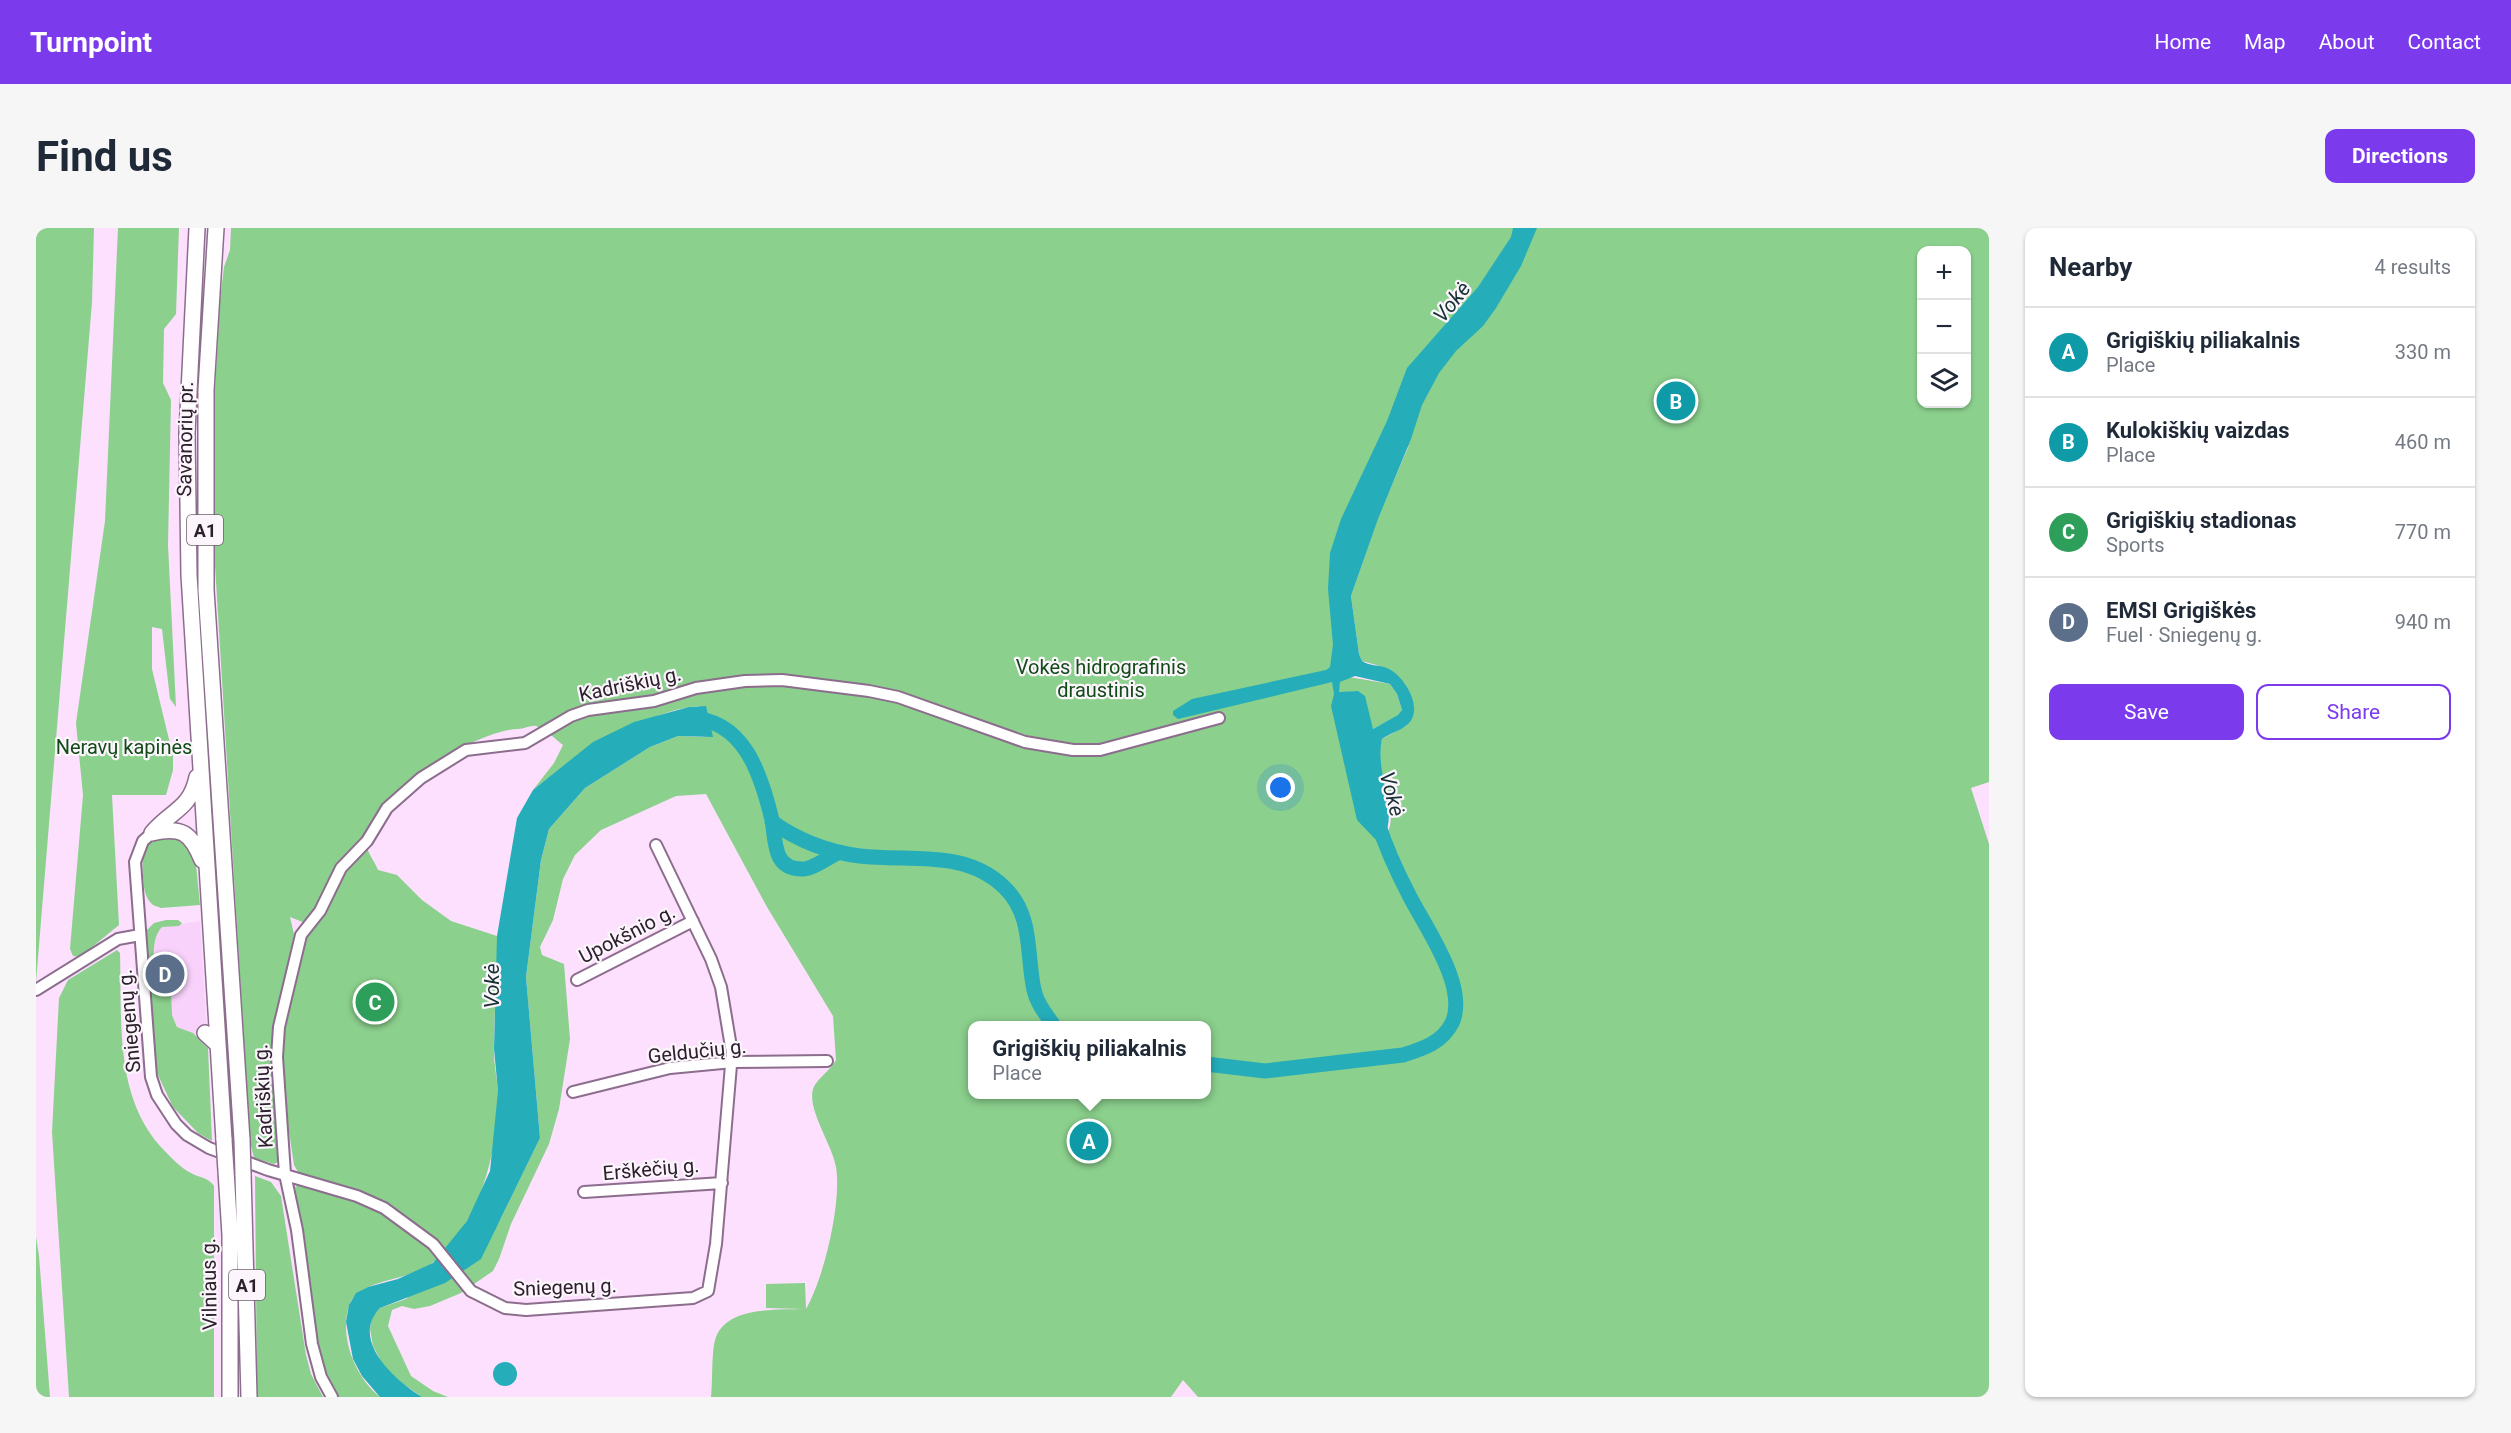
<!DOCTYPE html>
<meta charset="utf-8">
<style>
:root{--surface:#fff;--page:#f6f6f7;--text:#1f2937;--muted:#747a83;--line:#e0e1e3;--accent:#7c3aed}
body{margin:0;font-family:Roboto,sans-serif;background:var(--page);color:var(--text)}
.controls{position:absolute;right:18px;top:18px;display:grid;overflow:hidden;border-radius:12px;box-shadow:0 2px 4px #0004}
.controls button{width:54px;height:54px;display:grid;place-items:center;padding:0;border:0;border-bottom:2px solid var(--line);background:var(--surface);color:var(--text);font:30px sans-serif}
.you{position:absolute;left:1245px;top:560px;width:21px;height:21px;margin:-15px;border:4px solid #fff;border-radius:50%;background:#1a73e8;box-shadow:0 0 0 9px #1a73e833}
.badge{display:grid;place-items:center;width:39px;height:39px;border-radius:50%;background:var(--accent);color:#fff;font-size:20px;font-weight:700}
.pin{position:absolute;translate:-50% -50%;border:3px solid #fff;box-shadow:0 2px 6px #0006}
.popup{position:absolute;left:932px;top:793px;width:243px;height:78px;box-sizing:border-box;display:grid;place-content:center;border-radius:12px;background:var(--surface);filter:drop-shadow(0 2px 4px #0005);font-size:20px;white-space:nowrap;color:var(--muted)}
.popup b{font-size:22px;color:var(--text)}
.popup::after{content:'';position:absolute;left:50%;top:100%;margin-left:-12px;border:12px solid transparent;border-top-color:var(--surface)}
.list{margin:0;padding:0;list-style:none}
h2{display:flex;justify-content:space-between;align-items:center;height:78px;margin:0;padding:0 24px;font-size:26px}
h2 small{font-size:20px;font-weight:400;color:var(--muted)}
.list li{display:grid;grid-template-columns:39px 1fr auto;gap:18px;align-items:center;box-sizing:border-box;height:90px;padding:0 24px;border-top:2px solid var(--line)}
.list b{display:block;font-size:22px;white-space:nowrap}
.list p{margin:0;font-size:20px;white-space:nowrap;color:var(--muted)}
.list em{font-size:20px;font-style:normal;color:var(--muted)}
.actions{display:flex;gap:12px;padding:18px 24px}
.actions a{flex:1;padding:14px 0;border:2px solid var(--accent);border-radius:12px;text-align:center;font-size:21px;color:var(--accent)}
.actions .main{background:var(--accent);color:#fff}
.icon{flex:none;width:33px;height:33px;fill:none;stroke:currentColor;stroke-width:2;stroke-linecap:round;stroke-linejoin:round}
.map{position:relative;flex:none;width:1953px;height:1169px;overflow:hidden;border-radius:12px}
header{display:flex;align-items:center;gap:36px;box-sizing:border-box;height:84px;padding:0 30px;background:var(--accent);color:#fff}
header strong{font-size:28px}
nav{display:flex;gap:33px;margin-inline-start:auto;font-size:21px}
.intro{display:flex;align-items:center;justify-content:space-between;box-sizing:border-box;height:144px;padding:0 36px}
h1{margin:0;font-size:42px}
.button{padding:15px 27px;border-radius:12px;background:var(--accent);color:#fff;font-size:21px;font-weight:700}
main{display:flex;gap:36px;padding:0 36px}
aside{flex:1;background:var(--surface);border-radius:12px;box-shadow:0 2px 4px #0004}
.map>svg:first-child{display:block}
.built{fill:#f9d2fb}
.green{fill:#8bd08d;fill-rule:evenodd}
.water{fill:#25adba;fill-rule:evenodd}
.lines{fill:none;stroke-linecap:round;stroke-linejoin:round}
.river{stroke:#25adba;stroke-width:15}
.minor-casing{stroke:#8c6d8d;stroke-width:14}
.highway-casing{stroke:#8c6d8d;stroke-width:18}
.minor{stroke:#fff;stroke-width:10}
.highway{stroke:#fff;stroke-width:15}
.highway-bridge-casing{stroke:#8c6d8d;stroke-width:18;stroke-linecap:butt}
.highway-bridge{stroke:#fff;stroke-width:15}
.labels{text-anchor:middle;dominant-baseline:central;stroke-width:4.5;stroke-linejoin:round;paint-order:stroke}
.shield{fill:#fcf5fc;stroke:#6b606b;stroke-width:1.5}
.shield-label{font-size:18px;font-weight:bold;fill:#2d202d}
.street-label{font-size:20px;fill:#2d202d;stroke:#fcf5fc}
.park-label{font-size:20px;fill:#114b17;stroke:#fcf5fc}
.water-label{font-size:21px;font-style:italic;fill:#163134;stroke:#fcf5fc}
</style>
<header>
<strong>Turnpoint</strong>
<nav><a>Home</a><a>Map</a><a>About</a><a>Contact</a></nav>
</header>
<div class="intro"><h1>Find us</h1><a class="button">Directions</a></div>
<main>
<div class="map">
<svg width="1953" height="1169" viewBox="0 0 1953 1169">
<rect width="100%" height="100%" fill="#fce0fd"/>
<path class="built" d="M164,693L172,820L157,805L142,799L136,787L135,764L121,763L118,719L120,705L126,699Z"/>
<path class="green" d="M0,0H58L56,74L0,754Z
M82,0H143L140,86L128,101L127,155L135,172L132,317L140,479L134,471L126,401L116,399V441L137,528V542L130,567H76L83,697L44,729L37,728L34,721L47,567L40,495L69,293Z
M195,0H1953V554L1935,560L1953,616V1169H1162L1147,1152L1135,1169H675C677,1153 675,1122 680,1109C692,1078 742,1082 768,1081L730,1080V1056L769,1055L770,1081C788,1050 806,974 800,939C796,916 771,882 777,861C781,850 795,842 800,832L797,788L731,679L670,566L640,568L565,602L539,627L527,651L517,692L504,719L506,727L528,736L534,811L523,881L513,916L475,996L463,1031L457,1043L425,1065L394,1078L378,1081L366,1078L356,1082L352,1098L375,1148L397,1163L412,1169H386L359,1150L347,1137L337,1118L334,1101L336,1088L344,1080L370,1071L463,994L504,910L490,749L505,632L513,601L549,560L614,519L642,508L669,509L663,478C610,482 539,529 497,562L518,535L527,517C520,512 509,500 500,498C495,497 488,501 482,501C442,502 335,565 330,608C328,622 338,631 342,642L361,647L386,672L415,693L461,708C462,745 458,781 458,817C457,833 461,848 462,863C463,921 444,999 395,1036C373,1054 321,1050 313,1078C303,1109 319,1149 344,1169H301L283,1129L259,959L264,956L322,973L398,1012C360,973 321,963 270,948L262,944L258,937L249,877L245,805L269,695L254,689L258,706L236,809L244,933L238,936L218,930L214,913L177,304L178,179L184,72L188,39L194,22ZM1886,22H1930V176H1886ZM1373,217L1342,290L1315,368L1323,426L1326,433L1344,438L1369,456L1378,479L1370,498L1346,511C1344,518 1342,527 1344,535C1347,557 1366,596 1345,613L1307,465L1322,463L1337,501L1363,487L1366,482L1361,466L1354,456L1313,449L1301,330ZM936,798H1170V866H936Z
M146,608L159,626L164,677L125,680L117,677C108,669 108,659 107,648C104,613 114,609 146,608Z
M130,692H142L146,695L143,698L126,699C112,713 120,744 121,763H135L136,787L141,799L157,805L172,820L176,913L162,905L137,879L120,843L110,703L118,695Z
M81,722L84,725C86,790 78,866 124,918C132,926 144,940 155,945C164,950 172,949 178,958V1169H33L16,904L23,770L32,752Z
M219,948L235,954L245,968L270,1127L275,1146L287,1169H221Z
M0,1009L3,1028L14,1169H0Z"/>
<path class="water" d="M1477,0H1501L1485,38L1460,80L1447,98L1420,123L1403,145L1386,177L1375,211L1342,291L1315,368L1323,426L1326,433C1334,439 1344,436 1353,441C1369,449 1389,482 1371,497C1364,503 1354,505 1346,511C1338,546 1364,579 1347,612L1342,614L1321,592L1295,478L1298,466L1296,454L1142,491L1137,487V483L1156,471L1290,442L1294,439L1297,417L1292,361L1294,325L1305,291L1351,193L1371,140L1442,59L1475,9ZM1319,448L1354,456L1361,466L1366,482L1362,487L1337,501L1329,468L1322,463L1303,464L1304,454Z
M670,478L677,509L642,508L614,519L549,560L513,601L505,632L490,749L504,910L445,1031L409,1055L344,1080C313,1112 360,1153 386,1169H344L326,1148L317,1131L310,1094L313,1077L320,1065L332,1059L362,1051L397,1035L431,993L454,943L462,863L458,821L461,708L481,590L497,562L557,514L598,494L653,479Z
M457 1146a12 12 0 1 1 24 0a12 12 0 1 1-24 0Z"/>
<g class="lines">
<path class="river" d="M653,490C708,491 725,546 736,592C740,612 736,641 766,641C777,641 793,629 803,624
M736,594C763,613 791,624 824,628C874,634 929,621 968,659C998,688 990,726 998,762C1001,776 1010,786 1018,798
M1170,836L1229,843L1367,827C1386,821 1406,815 1416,795C1433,759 1389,699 1373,667C1361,644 1350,620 1342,595"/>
<defs>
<path id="minor" d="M116,605L107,613L99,634L115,849L121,867L140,896L151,907L173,920L232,942L321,968L348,980L397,1016L435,1063L469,1080L490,1082L657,1070L672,1063L680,1016L696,825L685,759L675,731L620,617
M541,752L657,693
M0,762L82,711L104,707
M537,864L634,840L697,834L791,833
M548,964L686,955
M296,1169L285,1149L276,1116L261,1002L249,946L241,829L243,799L265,707L284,683L305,640L331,613L351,580L385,550L430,522L489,515L535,488L552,482L618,473L660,460L709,453L746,452L833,463L862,469L989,514L1037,522H1064L1183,490"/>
<path id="highway" d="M161,0L151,205L153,347L188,912
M180,0L170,162V362L206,912
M116,605C146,598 155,605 166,632
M116,605C135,582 154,582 161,549
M169,805L182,817
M190,943L194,1007V1169
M207,946L213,1169"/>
</defs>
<use href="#minor" class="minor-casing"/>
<use href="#highway" class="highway-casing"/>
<use href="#minor" class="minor"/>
<use href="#highway" class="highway"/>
<defs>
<path id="highway-bridge" d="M188,912L190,943
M206,912L207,946"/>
</defs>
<use href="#highway-bridge" class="highway-bridge-casing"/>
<use href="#highway-bridge" class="highway-bridge"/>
</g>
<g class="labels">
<g class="shield">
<rect x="151" y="287" width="36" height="30" rx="4.5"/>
<rect x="193" y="1042" width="36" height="30" rx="4.5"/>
</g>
<g class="shield-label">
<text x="169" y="302">A1</text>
<text x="211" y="1057">A1</text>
</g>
<g class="street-label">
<text transform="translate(149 211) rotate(-89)">Savanorių pr.</text>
<text transform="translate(594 456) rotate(-12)">Kadriškių g.</text>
<text transform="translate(591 706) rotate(-27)">Upokšnio g.</text>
<text transform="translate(93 793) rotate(-95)">Sniegenų g.</text>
<text transform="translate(661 823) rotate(-6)">Geldučių g.</text>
<text transform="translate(227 868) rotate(-93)">Kadriškių g.</text>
<text transform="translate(615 941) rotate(-5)">Erškėčių g.</text>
<text transform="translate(173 1056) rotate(-91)">Vilniaus g.</text>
<text transform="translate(529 1059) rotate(-2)">Sniegenų g.</text>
</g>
<g class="park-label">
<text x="1065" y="439">Vokės hidrografinis<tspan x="1065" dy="23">draustinis</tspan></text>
<text x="88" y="519">Neravų kapinės</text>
</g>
<g class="water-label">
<text transform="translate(1416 74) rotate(-51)">Vokė</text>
<text transform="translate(1356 566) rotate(75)">Vokė</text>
<text transform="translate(456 758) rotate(-90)">Vokė</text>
</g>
</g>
</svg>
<div class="controls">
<button>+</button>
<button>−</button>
<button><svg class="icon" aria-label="layers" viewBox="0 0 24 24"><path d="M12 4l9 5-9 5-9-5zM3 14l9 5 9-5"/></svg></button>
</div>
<div class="you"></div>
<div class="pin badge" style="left:1053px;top:913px;background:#0f9aa8">A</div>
<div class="popup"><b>Grigiškių piliakalnis</b>Place</div>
<div class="pin badge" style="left:1640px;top:173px;background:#0f9aa8">B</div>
<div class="pin badge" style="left:339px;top:774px;background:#2e9e5b">C</div>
<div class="pin badge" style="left:129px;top:746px;background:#5c6f8a">D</div>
</div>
<aside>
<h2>Nearby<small>4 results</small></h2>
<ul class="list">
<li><span class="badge" style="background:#0f9aa8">A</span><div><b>Grigiškių piliakalnis</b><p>Place</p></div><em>330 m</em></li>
<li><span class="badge" style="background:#0f9aa8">B</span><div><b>Kulokiškių vaizdas</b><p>Place</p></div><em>460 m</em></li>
<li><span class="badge" style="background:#2e9e5b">C</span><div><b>Grigiškių stadionas</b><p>Sports</p></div><em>770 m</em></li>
<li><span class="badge" style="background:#5c6f8a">D</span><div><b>EMSI Grigiškės</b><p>Fuel · Sniegenų g.</p></div><em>940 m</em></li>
</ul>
<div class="actions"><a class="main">Save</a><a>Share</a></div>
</aside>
</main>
